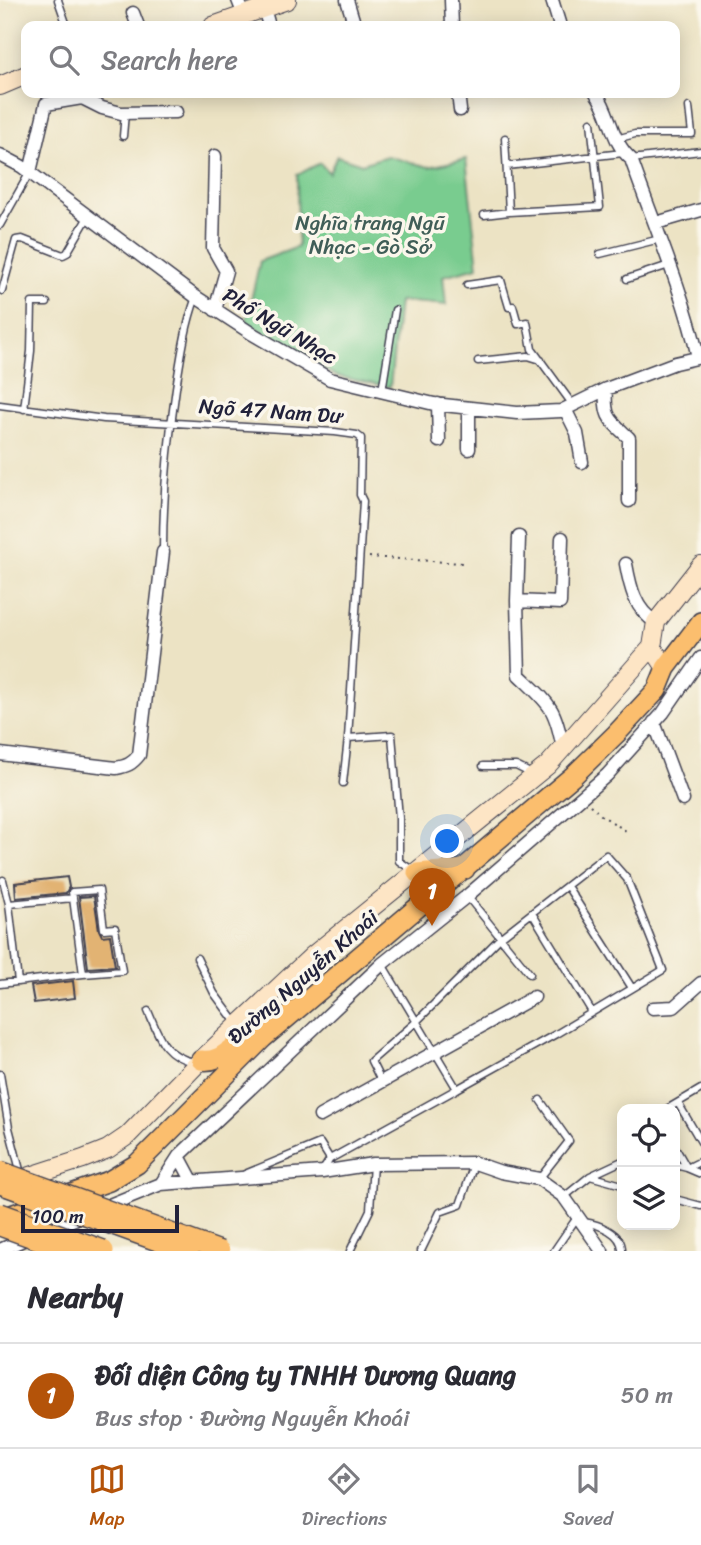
<!DOCTYPE html>
<meta charset="utf-8">
<style>
:root{--surface:#fff;--page:#f7f7f7;--text:#2b2b33;--muted:#7c7c81;--line:#e1e1e2;--accent:#b45309}
body{margin:0;font-family:Sriracha,sans-serif;background:var(--page);color:var(--text)}
.controls{position:absolute;right:21px;bottom:21px;display:grid;overflow:hidden;border-radius:14px;box-shadow:0 4px 18px #0003}
.controls button{width:63px;height:63px;display:grid;place-items:center;padding:0;border:0;border-bottom:2px solid var(--line);background:var(--surface);color:var(--text);font:35px sans-serif}
.scale{position:absolute;left:21px;bottom:18px;width:158px;box-sizing:border-box;padding-left:7px;border:4px solid #22223b;border-top:0;font-size:19px;line-height:24px;white-space:nowrap;color:#22223b;-webkit-text-stroke:5px #fbf7ec;paint-order:stroke}
.you{position:absolute;left:448px;top:842px;width:24px;height:24px;margin:-18px;border:5px solid #fff;border-radius:50%;background:#1a73e8;box-shadow:0 0 0 10px #1a73e833}
.badge{display:grid;place-items:center;width:46px;height:46px;border-radius:50%;background:var(--accent);color:#fff;font-size:23px;font-weight:700}
.pin{position:absolute;translate:-50% -58px;filter:drop-shadow(0 2px 4px #0008)}
.pin::after{content:'';position:absolute;top:37px;width:24px;height:21px;background:inherit;clip-path:polygon(0 0,100% 0,50% 100%)}
.list{margin:0;padding:0;list-style:none}
h2{display:flex;justify-content:space-between;align-items:center;height:91px;margin:0;padding:0 28px;font-size:30px}
h2 small{font-size:23px;font-weight:400;color:var(--muted)}
.list li{display:grid;grid-template-columns:46px 1fr auto;gap:21px;align-items:center;box-sizing:border-box;height:105px;padding:0 28px;border-top:2px solid var(--line)}
.list b{display:block;font-size:26px;white-space:nowrap}
.list p{margin:0;font-size:23px;white-space:nowrap;color:var(--muted)}
.list em{font-size:23px;font-style:normal;color:var(--muted)}
.icon{flex:none;width:38px;height:38px;fill:none;stroke:currentColor;stroke-width:2;stroke-linecap:round;stroke-linejoin:round}
.map{position:relative;flex:none;width:701px;height:1251px;overflow:hidden}
.search{position:absolute;background:var(--surface);box-shadow:0 4px 18px #0003;left:21px;right:21px;top:21px;height:77px;display:flex;align-items:center;gap:18px;box-sizing:border-box;padding:0 24px;border-radius:14px;color:var(--muted);font-size:26px}
.sheet{height:196px;background:var(--surface)}
nav{display:flex;justify-content:space-around;align-items:center;box-sizing:border-box;height:98px;border-top:2px solid var(--line);background:var(--surface);font-size:19px;color:var(--muted)}
nav a{display:grid;justify-items:center;gap:4px}
nav .on{color:var(--accent)}
.map>svg:first-child{display:block}
.green{fill:#79cc8f;stroke:#4e7765;stroke-width:2}
.building{fill:#e2b373}
.lines{fill:none;stroke-linecap:round;stroke-linejoin:round}
.lane-casing{stroke:#403f50;stroke-width:9}
.street-casing{stroke:#403f50;stroke-width:15}
.secondary-casing{stroke:#403f50;stroke-width:20}
.primary-casing{stroke:#403f50;stroke-width:22}
.path{stroke:#403f50;stroke-width:2;stroke-dasharray:2 5;stroke-linecap:butt}
.lane{stroke:#fff;stroke-width:6}
.street{stroke:#fff;stroke-width:12}
.secondary{stroke:#fde5c5;stroke-width:18}
.primary{stroke:#fbbe6e;stroke-width:19}
.primary-bridge-casing{stroke:#403f50;stroke-width:22;stroke-linecap:butt}
.highway-bridge-casing{stroke:#403f50;stroke-width:24;stroke-linecap:butt}
.primary-bridge{stroke:#fbbe6e;stroke-width:19}
.highway-bridge{stroke:#fbbe6e;stroke-width:21}
.labels{text-anchor:middle;dominant-baseline:central;stroke-width:7;stroke-linejoin:round;paint-order:stroke}
.park-label{font-size:21px;fill:#405e58;stroke:#fbf7ec}
.street-label{font-size:21px;fill:#22223b;stroke:#fbf7ec}
</style>
<div class="map">
<svg width="701" height="1251" viewBox="0 0 701 1251">
<rect width="100%" height="100%" fill="#fbf7ec"/>
<filter id="ink" filterUnits="userSpaceOnUse"><feTurbulence type="fractalNoise" baseFrequency=".0143" numOctaves="2"/><feDisplacementMap in="SourceGraphic" scale="14" xChannelSelector="R" yChannelSelector="G"/><feConvolveMatrix kernelMatrix="1 2 1 2 8 2 1 2 1" color-interpolation-filters="sRGB"/></filter>
<filter id="wash" filterUnits="userSpaceOnUse"><feTurbulence type="fractalNoise" baseFrequency=".00686" numOctaves="4" result="noise"/><feDisplacementMap in="SourceGraphic" scale="28" xChannelSelector="R" yChannelSelector="G"/><feGaussianBlur stdDeviation="1.57" result="paint"/><feColorMatrix in="noise" values="0 0 0 0 0 0 0 0 0 0 0 0 0 0 0 0 0 1.4 0 .05"/><feComposite in="paint" operator="in"/></filter>
<g filter="url(#wash)">
<rect width="100%" height="100%" fill="#ece3c4"/>
<path class="green" d="M337,156L362,164L387,156L429,167L466,159L478,267L443,276L446,305L399,301L390,387L336,376L246,322L260,261L298,247L297,175L320,163L329,173Z"/>
<g id="blocks">
<path class="building" d="M67,877L69,887L66,893L16,898L15,883Z
M94,896L99,930L102,936L110,935L115,966L88,968L79,897Z
M73,981L75,998L34,1003L31,986Z"/>
</g>
</g>
<g filter="url(#ink)">
<use href="#blocks" fill-opacity="0" stroke="#403f50" stroke-width="2"/>
<g class="lines">
<defs>
<path id="lane" d="M58,0L67,26
M123,136L125,113
M616,139L635,134H692L689,107
M631,159L701,151
M507,166L623,153
M509,212L600,207L591,122
M484,215L509,212L505,138
M0,225L30,172
M600,254L660,239
M627,279L669,265
M467,285L501,280L509,307L513,306L518,324L527,322L532,349L573,405
M2,291L16,240L22,239L63,255L67,253L88,217
M478,361L528,356L541,360
M382,391L395,310
M0,405L104,419L335,432L357,435L361,438L360,495L363,501L348,738L343,783
M24,409L31,351L32,303H47
M163,551C163,497 168,442 176,388C181,357 185,327 196,297
M348,738L392,735L399,818V861L412,870
M483,766H516L532,774
M3,880L9,904L18,982
M567,886L632,988
M467,896L530,974
M73,898L72,892L99,890L104,929L115,928L122,971L83,974
M532,913L592,1012
M197,958L214,993L237,1024
M0,984L83,974L73,898L9,904
M148,1011C159,1036 163,1055 193,1062
M0,1074L9,1128L21,1174
M381,1081L371,1061L416,1022L501,937L606,855L627,879L663,970L556,1034L457,1089
M678,1103L701,1142
M667,1109L701,1089
M675,1147L687,1168L701,1174
M675,1165L687,1168L701,1161
M323,1170L330,1159L457,1089L382,964
M245,1174L320,1143L330,1159
M590,1176L622,1161
M539,1179L569,1141L540,1100
M564,1197L590,1176L622,1185
M675,1199L701,1206
M583,1222C599,1224 623,1233 622,1251
M350,1251L370,1210L373,1164
M421,1251L440,1212L460,1205L474,1164
M554,1251L578,1216"/>
<path id="street" d="M238,0L244,15
M347,0L354,23
M451,0L452,26
M552,0L560,26
M264,8L269,26
M133,13L138,26
M458,93L460,110
M596,93C611,113 611,142 631,159C654,225 682,288 698,357
M0,155L21,166L196,297L251,333L330,379L434,404L517,413L561,411L606,389L675,363L701,357
M215,156L213,248L226,271L215,310
M30,172L46,104L82,98L102,108L121,113L176,112
M656,223L701,210
M606,389C604,417 609,419 629,438V501
M438,404L439,441
M565,409L577,433L582,462
M469,449V408
M519,537L517,601L519,675C550,705 555,706 563,749
M626,564C630,586 635,611 656,622
M517,601L560,603L562,538
M654,722L683,800
M0,754L116,768C127,766 132,764 139,755L163,552
M653,1008L674,1007L701,983
M320,1116L534,997
M179,1156L193,1182
M161,1184L179,1156L382,964L467,896L607,775L663,713L701,658
M102,1208L161,1184L322,1172L373,1164L475,1163L501,1172L539,1179L564,1197L602,1251
M46,1230L85,1215
M0,1250L30,1237"/>
<path id="secondary" d="M213,26L287,0
M0,86L26,75
M666,668L652,647L656,622L701,565
M15,1181L83,1159L108,1149L127,1136L201,1060L312,956L548,765L652,647"/>
<path id="primary" d="M417,873L465,869
M201,1060C227,1064 232,1036 263,1038
M0,1219L109,1181L137,1164L263,1038L573,776L616,734L657,690L666,668L701,622"/>
</defs>
<use href="#lane" class="lane-casing"/>
<use href="#street" class="street-casing"/>
<use href="#secondary" class="secondary-casing"/>
<use href="#primary" class="primary-casing"/>
<path class="path" d="M369,557L462,563
M590,805L601,815L626,831"/>
<use href="#lane" class="lane"/>
<use href="#street" class="street"/>
<use href="#secondary" class="secondary"/>
<use href="#primary" class="primary"/>
<defs>
<path id="primary-bridge" d="M0,1171L220,1251
M0,1226L69,1251"/>
<path id="highway-bridge" d="M0,1183L188,1251
M0,1214L103,1251"/>
</defs>
<use href="#primary-bridge" class="primary-bridge-casing"/>
<use href="#highway-bridge" class="highway-bridge-casing"/>
<use href="#primary-bridge" class="primary-bridge"/>
<use href="#highway-bridge" class="highway-bridge"/>
</g>
</g>
<g class="labels">
<g class="park-label">
<text x="370" y="223">Nghĩa trang Ngũ<tspan x="370" dy="24">Nhạc - Gò Sở</tspan></text>
</g>
<g class="street-label">
<text transform="translate(280 326) rotate(31)">Phố Ngũ Nhạc</text>
<text transform="translate(271 411) rotate(4)">Ngõ 47 Nam Dư</text>
<text transform="translate(303 977) rotate(-41)">Đường Nguyễn Khoái</text>
</g>
</g>
</svg>
<div class="controls">
<button><svg class="icon" aria-label="locate" viewBox="0 0 24 24"><circle cx="12" cy="12" r="6"/><path d="M12 2v4M12 18v4M2 12h4M18 12h4"/></svg></button>
<button><svg class="icon" aria-label="layers" viewBox="0 0 24 24"><path d="M12 4l9 5-9 5-9-5zM3 14l9 5 9-5"/></svg></button>
</div>
<div class="scale">100 m</div>
<div class="you"></div>
<div class="pin badge" style="left:432px;top:926px">1</div>
<div class="search"><svg class="icon" aria-label="search" viewBox="0 0 24 24"><circle cx="10" cy="10" r="6"/><path d="M15 15l6 6"/></svg>Search here</div>
</div>
<section class="sheet">
<h2>Nearby<small></small></h2>
<ul class="list">
<li><span class="badge">1</span><div><b>Đối diện Công ty TNHH Dương Quang</b><p>Bus stop · Đường Nguyễn Khoái</p></div><em>50 m</em></li>
</ul>
</section>
<nav>
<a class="on"><svg class="icon" aria-label="map" viewBox="0 0 24 24"><path d="M3 6l6-2 6 2 6-2v14l-6 2-6-2-6 2zM9 4v14M15 6v14"/></svg>Map</a>
<a><svg class="icon" aria-label="directions" viewBox="0 0 24 24"><path d="M12 3l9 9-9 9-9-9zM9 14v-3h6M13 9l2 2-2 2"/></svg>Directions</a>
<a><svg class="icon" aria-label="saved" viewBox="0 0 24 24"><path d="M7 4h10v16l-5-4-5 4z"/></svg>Saved</a>
</nav>
